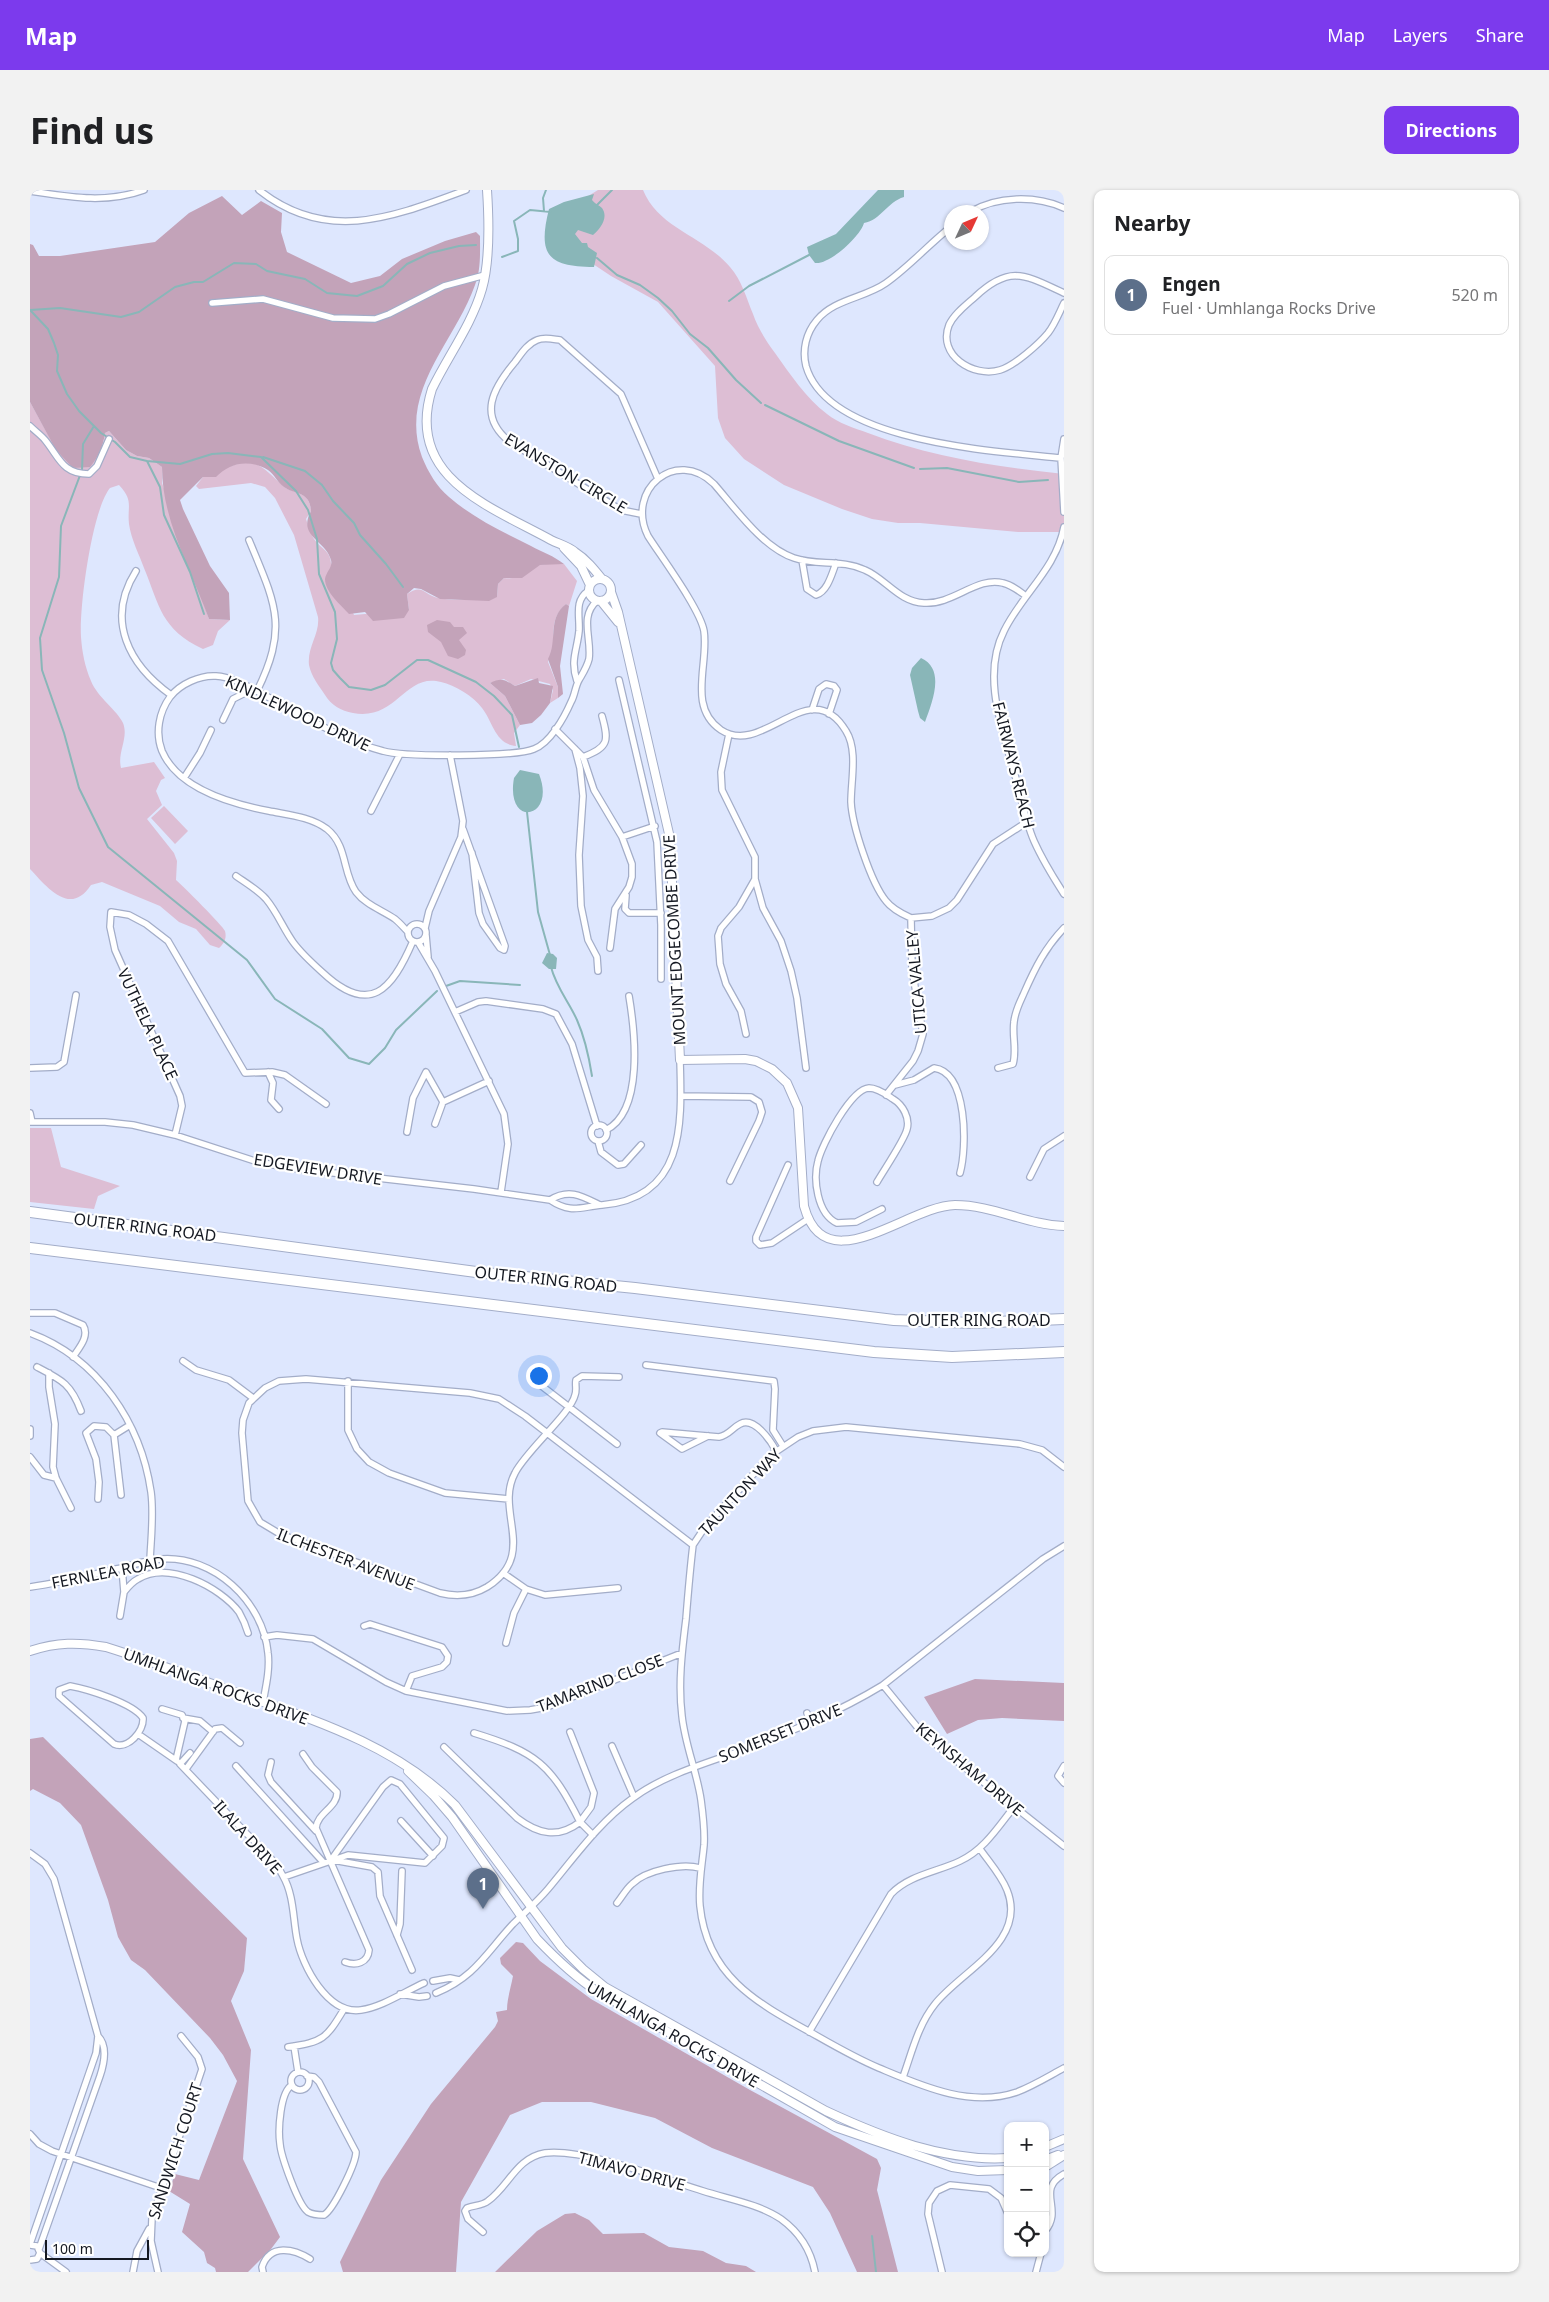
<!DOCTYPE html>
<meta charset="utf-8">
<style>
:root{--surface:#fff;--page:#f2f2f2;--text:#202124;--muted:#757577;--line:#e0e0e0;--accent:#7c3aed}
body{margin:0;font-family:"Noto Sans",sans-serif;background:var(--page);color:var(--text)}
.controls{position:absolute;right:15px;bottom:15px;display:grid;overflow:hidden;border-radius:10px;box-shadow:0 1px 4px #0004}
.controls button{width:45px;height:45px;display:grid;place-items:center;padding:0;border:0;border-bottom:1px solid var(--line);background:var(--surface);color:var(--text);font:25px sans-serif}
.compass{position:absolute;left:914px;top:15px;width:45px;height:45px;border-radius:50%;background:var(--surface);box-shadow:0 1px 4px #0004;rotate:46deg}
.scale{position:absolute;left:15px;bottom:12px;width:104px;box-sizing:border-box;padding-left:5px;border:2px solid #151922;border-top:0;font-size:14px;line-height:18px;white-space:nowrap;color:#151922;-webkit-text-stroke:4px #fff;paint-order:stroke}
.you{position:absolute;left:508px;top:1185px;width:18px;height:18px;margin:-12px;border:4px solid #fff;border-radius:50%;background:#1a73e8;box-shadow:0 0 0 8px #1a73e833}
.badge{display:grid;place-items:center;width:32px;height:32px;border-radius:50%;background:var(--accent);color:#fff;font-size:16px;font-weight:700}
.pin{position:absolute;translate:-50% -41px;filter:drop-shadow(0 1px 2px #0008)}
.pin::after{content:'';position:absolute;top:26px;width:18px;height:15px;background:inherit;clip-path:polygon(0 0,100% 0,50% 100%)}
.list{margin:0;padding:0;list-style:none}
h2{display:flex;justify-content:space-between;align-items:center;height:65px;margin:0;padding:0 20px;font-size:21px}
h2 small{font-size:16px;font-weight:400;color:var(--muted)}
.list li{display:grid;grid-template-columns:32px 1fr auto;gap:15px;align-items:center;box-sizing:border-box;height:80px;margin:0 10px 10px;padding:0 10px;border:1px solid var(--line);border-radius:10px}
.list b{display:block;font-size:19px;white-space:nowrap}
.list p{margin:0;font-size:16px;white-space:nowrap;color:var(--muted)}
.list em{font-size:16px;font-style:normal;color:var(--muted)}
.icon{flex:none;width:28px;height:28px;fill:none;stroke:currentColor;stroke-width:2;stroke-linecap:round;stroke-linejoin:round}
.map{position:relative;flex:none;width:1034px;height:2082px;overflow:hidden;border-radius:10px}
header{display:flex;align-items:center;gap:30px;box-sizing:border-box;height:70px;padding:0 25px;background:var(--accent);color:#fff}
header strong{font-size:24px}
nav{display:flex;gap:28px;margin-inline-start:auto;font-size:18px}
.intro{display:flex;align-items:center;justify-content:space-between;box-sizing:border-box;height:120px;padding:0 30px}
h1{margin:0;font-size:35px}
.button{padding:12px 22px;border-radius:10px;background:var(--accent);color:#fff;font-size:18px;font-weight:700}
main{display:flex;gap:30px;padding:0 30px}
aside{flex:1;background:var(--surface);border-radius:10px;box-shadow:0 1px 4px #0004}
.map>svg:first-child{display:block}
.green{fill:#ddbed4}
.forest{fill:#c3a3b9}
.water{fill:#89b6b8}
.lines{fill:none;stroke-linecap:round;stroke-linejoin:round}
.stream{stroke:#89b6b8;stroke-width:2}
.street-casing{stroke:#a3adc8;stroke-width:8}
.secondary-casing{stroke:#a3adc8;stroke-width:10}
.highway-casing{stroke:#a3adc8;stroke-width:12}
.street{stroke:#fff;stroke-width:5.5}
.secondary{stroke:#fff;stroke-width:8}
.highway{stroke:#fff;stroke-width:10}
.labels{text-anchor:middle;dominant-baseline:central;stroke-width:4.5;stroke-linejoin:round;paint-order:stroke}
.street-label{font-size:16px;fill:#151922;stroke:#fff}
</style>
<header>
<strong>Map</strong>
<nav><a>Map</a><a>Layers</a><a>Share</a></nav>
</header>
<div class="intro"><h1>Find us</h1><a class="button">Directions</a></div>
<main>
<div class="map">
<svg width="1034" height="2082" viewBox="0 0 1034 2082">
<rect width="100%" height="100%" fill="#dee7fe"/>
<path class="green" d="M568,0H613C629,39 674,46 700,77C712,91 716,107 723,124C728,138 736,151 745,163C760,184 776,208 797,224C808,233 824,238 838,243C900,267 968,277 1034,284V342H988L890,333H868L842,329L812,319L754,295L714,269L695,248L688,228L685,176L628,112L581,86L557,70L527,35L550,11Z
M0,212L21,250L73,256L75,243L79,241L96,260L107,266L119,268L132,277V293L179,429L200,430L188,441L183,455L173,459C131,439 130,417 114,378C109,364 101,349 99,334C97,316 104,311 89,295L80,298C62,320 49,417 51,447C52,462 55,477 61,491C68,508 87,520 93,533C99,548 87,562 91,578L124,572L135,588L131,590L126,601L132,615L117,629L144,663L147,671L146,690C153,696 193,736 195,741C197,748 194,754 189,758L180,755L166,739L149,732L130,716L72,692L61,695C40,727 17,697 0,679Z
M214,272C232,272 241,286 253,296C264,305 280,300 281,321L276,329C278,335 280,343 284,349C290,358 301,361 301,374L324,425L379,420L377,404C393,393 394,405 408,408C426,412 449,408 467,407L468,394L474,388C499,390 494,378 510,375C518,373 527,374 534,374L547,391L539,416L536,414C521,427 524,440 523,458C522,463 519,467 518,472L528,497V508L520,513L523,500L520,494L501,489L485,496L474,489L460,493L475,506L490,535L484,543L486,556C465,554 463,532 452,518C443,506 425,495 411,492C375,482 367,531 323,523C311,521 301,515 295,505C289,496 281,486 279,475C277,457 290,444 288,427L264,345L245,308L235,297L221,293L169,299L166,296L173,287H185L194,278Z
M134,616L158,641L145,654L121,628Z
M0,938H21L31,977L90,996L68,1006L64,1019L0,1012Z"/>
<path class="forest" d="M192,6L212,25L231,11L252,23L251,42L257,62L321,93L350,86L372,69L415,51L446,42L450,46C450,62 451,80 445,95C425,152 368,201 392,267C398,282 407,297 419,307C443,328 473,342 501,356C512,362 524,366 534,374L510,375L492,388H474L468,394L467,407L459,411L410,409L391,399L384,398L377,404L379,420L374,428L343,431L335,422L319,424C311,415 295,402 295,389C296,382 303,377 301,370C296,350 267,347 281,321C280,301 265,305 254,297C248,293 244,284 238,280C220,269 200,272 186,287H173L150,310L153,319L180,376L199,403L200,430L179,429C161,379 132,331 132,277L119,268L107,266L96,260L79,241L75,243C73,257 69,266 60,277L43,278L26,260L0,212V54L3,55L9,66H30L125,52L159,23Z
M536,414L539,416L530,476L533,504L528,508V497L518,469C528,451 517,428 536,414Z
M407,430L420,432L424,437H433L437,443L429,450L436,460L435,465L428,469L418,466L411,452L398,442L397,435Z
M508,488L509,493L523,496L520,513L511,525L502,533L490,535L475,506L460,493C472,487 475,490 485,496Z
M945,1489L1034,1493V1531L972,1528L948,1530L917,1544L894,1507Z
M13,1547L217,1748L214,1781L201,1811L221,1860L213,1969L250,2047L241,2059L218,2082H186L185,2078L177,2073L174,2062L152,2042L160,2014L139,2001L145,1984L169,1990L207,1891L193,1865L180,1848L115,1780L101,1770L88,1747L78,1710L51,1635L30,1613L3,1599L0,1601V1549Z
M486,1752L493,1753L510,1771L561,1809L720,1900L847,1969L851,1978L847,2000L868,2082H827L800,2023L783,1997L682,1958L625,1928L561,1912H512L480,1925L431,2012L426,2082H313L310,2072L351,1990L401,1914L465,1837L468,1831L466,1822L477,1820C477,1809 481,1797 483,1786L471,1774L470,1768Z
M545,2023L559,2030L573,2044L614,2043L639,2057L673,2061L696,2073L716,2076L726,2082H465L507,2041L535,2024Z"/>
<path class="water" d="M848,0H874V7C857,12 851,30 834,33C830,47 799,75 785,73L779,65L777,57L806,44Z
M564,4L562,10C565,14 569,15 572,18C579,28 570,39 563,45L548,40L545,44L552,53H557L558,57L567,63L564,77C516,77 508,63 519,19L534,12Z
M891,468C916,479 902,513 895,532L890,528L888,521L880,485L882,478Z
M490,580L509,584C527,629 475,639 484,588Z
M517,763L523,764L527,768L526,779H519L512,773Z"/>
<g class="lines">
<path class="stream" d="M566,16L582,0
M514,21L513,8L516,0
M472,67L488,61V49L484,31L500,20L521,22
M567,68L587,85L610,95L628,108L642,121L660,144L678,158L706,190L731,213
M699,111L719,96L779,65
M0,120L30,118L91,127L109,122L145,97L164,92H173L204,73L226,74L237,81L275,89L297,103L327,106L353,96L377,74L400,63L429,56L446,55
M1,121L18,139L24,153L28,165L27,181L37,204L49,221L71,243L85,252L100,267L117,271L130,297L134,325L160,382L174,424
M735,215L809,251L884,278
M64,236L53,254L52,280L31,336L29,387L10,448L12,480L34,543L49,598L78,657L217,770L245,809L292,839L319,868L339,874L355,858L366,840L407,801
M233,267L275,281L292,295L303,311L324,333L330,345L356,374L373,397
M117,271L150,274L182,264L198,263L231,267L266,301L278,320L287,349L289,384L305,422L307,449L301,473L303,480L310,488L319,497L341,500L355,495L387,470H398L446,492L464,506L482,525L489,557
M890,279L917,278L989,292L1018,290
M497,622L508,722L520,765
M521,777C526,797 539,812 547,830C555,848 559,867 562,886
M416,796L430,791L490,795
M842,2046L846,2082"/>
<defs>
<path id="street" d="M229,0C297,54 363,27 436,0
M0,1C39,7 76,14 114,0
M940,22C967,6 1005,5 1034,18
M922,36C899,54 880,76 856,93C835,108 804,109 787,130C776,143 772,160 776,176C798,253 966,261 1031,268
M1034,103C995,85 980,74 945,107C936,115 924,124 919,135C907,165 943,188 970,180C984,176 1009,154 1018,143C1025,134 1029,123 1034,113
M182,113L233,109L303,128L345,129L359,124L414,96L455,85
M0,236C5,241 11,245 15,250C29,267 32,284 59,284L67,276L79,249
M1034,249L1031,268L1034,322
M611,324L591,320L480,252C447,226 463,198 485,172C491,164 497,154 507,150C514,147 522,149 530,150L591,204L628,289
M1034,337C1026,379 992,404 974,441C951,486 973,541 985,585C991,607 995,630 1004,651C1012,669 1023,687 1034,704
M219,350C245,413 259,436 227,501
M772,370L777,399L786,405C798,401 802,383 806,373
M106,381C75,430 99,475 141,505
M996,406C989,401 982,395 973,393C947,386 923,415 894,413C869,412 856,389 835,380C812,369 787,376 764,368C733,358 705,318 684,294C646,257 595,300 618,346C632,368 670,419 674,441C679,474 657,517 691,540C734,568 780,481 816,541C828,560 821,590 821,612C822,635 841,693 856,711C862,719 872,724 881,728L902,726L919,718L927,710L963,654L997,632
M589,490L627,652L631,735V789
M547,491C540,470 547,461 549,441C550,426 544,411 558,401
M782,520L789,499L796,494L804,496L807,500L799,524
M193,530L203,509L215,503L220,497
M525,539L553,567L564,600L592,647L602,674V687L599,697L585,719L580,758
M699,544L691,582L692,600L725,667V689L709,717L691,738L688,746L690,774L696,794L711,821L716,844
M545,559L550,578L553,606L549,665L551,716L558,750L567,767L568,781
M553,567C579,557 579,551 572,526
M154,588L170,563L181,540
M341,621L370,564
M433,639L475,756L474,760L470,758L453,734L449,723L442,663
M592,647L625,636
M206,686C216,693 228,700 236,709C247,722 253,738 263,752C271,763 282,773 292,782C340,827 362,800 383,751
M725,689L733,718L751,751L761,781L767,808L776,878
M596,705L595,719L599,723H631
M378 743a9 9 0 1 1 18 0a9 9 0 1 1-18 0Z
M395,738L399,721L431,647L433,631L420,565
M378,742C374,738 370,733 365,729C352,720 336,715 326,702C312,682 318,656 297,639C281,627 259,625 239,621C202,614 148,599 132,561C125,543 129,522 140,507C150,494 170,485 186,486C204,487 222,499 238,507C275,526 313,551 353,561C374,567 485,567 504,559C520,553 534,528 541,512C545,505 545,497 549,490C553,483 557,477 559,469C562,449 549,426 567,411
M396,745L398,767
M388,752L405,781L474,924L478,954L471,1002
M425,822L448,812L456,811L513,819L526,824L542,854L567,936
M0,878L27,877L34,872L46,805
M968,878L983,874C987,860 982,846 984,832C985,821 990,812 994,803C1005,778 1015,758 1034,738
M238,882L243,893L241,910L249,919
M865,895L884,890L904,878C938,882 937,958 930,983
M856,905L883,871L888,861L893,844L882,779L881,728
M651,906L721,907L729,912L732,922L729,931L700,991
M413,912L459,891
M0,923L2,932
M0,932H75L103,935L145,945L228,972L260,978L444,999L520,1010C541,1024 550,1017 572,1015C655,1008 652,935 650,870
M561 943a8 8 0 1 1 16 0a8 8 0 1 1-16 0Z
M576,940C614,921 605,842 599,806
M377,942L383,908L396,882L413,912L405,934
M145,945L152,916L150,906L85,760L80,737L81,722L99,725L116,734L138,751L215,883L242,882L255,885L296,914
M568,951L571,962L588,975L594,974L611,955
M758,975L726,1047V1051L730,1055L742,1053L778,1029
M1000,987L1014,959L1034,946
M847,992C854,980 875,949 877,939C880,928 873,915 863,909C857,905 848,898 839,898C821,899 792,954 788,971C783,989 787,1024 807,1033L826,1032L852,1019
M520,1010C539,998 552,1006 570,1015
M0,1123H25L53,1135C60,1146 49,1158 43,1167
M0,1143C68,1168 111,1233 121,1302C124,1324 121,1348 120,1370
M153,1171L166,1180L199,1190L223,1208
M616,1175L744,1191L745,1199L743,1240L753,1256
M7,1177C32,1190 41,1194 51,1221
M19,1183V1197L25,1234L23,1277L26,1288L41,1318
M589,1187L552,1186L546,1190C545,1195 547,1200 545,1205C541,1223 496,1261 485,1283C464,1322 509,1364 457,1397C442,1406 426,1407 410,1403L250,1344L230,1332L218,1311L212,1243L213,1230L219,1213L235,1198L249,1191L276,1189L440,1203L469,1209L495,1226L663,1355
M504,1190L587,1254
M318,1191V1240L327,1259L339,1272L359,1283L415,1303L479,1309
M0,1239V1246
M84,1245L100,1235
M678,1246L652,1259L630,1243L632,1242L689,1247C699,1245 702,1238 710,1234C724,1226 741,1251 746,1261
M0,1267L14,1285L26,1288
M1034,1277L1012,1260L990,1254L816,1237L783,1241L768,1247L741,1265L675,1337L663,1355C660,1380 658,1404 656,1429C652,1461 648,1494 652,1526C655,1555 667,1582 671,1610C673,1625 675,1640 674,1655C672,1676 668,1695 670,1716C677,1785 725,1812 780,1842C803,1855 825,1868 849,1878C892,1896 940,1918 987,1902C1003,1896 1019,1886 1034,1878
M68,1309L69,1292L66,1269L56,1243L64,1236L76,1237L84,1245L91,1305
M92,1378L94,1402C98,1397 102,1392 108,1389C138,1370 190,1397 209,1422C213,1429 216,1436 218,1443
M473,1383L496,1399L515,1405L588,1398
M0,1397C29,1393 57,1386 86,1379C101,1376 115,1370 131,1369C183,1365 233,1411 238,1463C240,1479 236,1496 233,1512
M90,1426L94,1402
M334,1436L340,1434L412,1457L418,1466L417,1472L412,1477L382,1486L376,1501
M234,1447L247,1445L283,1449L356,1492L376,1501L477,1521L500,1520L517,1517L652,1463
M476,1453L484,1423L496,1399
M853,1495L888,1538L899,1549L1034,1656
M40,1496C57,1499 103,1513 113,1528C114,1541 98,1560 84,1554L29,1506V1500Z
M132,1519L152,1525L155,1531L146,1570
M777,1523L781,1534
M153,1528L170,1531L183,1542
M540,1542L564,1603L561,1617L550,1632L563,1645
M108,1544L147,1571
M582,1556L604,1607
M414,1557L487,1628C508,1644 528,1649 550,1632C521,1574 506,1562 444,1543
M160,1563L150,1574C172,1597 194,1620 216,1643C229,1656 245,1670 253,1686C264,1705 263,1729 267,1749C272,1776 298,1825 331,1820C352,1817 374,1802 394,1793
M273,1564L282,1577L307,1602C308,1617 287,1623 286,1638L339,1760C338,1773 326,1776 315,1772
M241,1572L238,1585L241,1592L286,1641
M206,1576L294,1673
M1034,1576L1028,1586L1034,1593
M156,1579L185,1539L192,1538L210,1553
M371,1631L403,1666
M0,1663L15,1674L24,1689L68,1846C78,1856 74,1874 70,1886L9,2059
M303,1670L342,1677L348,1682L350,1706L382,1780
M254,1687L318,1665L395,1673L412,1656L414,1648L370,1594L361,1590L353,1597L301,1670
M587,1713C592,1707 596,1699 602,1694C616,1680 652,1673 670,1678
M367,1745L370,1734L372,1681
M403,1791L420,1788L429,1790
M406,1803C445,1787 456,1763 483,1734C495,1722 507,1712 518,1699C544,1668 569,1632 603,1608C634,1585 674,1574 710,1561C760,1542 807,1523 853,1495L1013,1369L1034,1356
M370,1804L389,1807L397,1806
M779,1842L861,1704C879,1685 907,1682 930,1671C954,1660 968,1637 984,1617
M264,1856L268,1882
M258,1857C293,1852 296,1849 314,1819
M261 1891a9 9 0 1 1 18 0a9 9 0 1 1-18 0Z
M873,1887C882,1862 888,1835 905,1814C931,1781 998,1752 977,1700C971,1685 959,1672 950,1659
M262,1895C250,1902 248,1940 250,1954C251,1966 268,2015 278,2022C283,2025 288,2025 294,2025C303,2020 326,1974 326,1962L289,1892L284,1887L277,1886
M0,1944L9,1954L22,1961L131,1998
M1015,2041C1034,2019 1005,2000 1034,1984
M453,2042L438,2029L435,2021L437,2018C444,2015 452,2016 458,2011C479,1996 486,1968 515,1963C553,1958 634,1989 673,2001C698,2009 729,2014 751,2029C769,2042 781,2061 785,2082
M0,2054L66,1863L68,1846
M0,2055L7,2056L10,2063L7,2069L0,2070
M10,2063L36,2082
M103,2082L107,2061L119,2039
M128,2082L121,2051L122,2028L172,1879L168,1867L151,1846
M233,2082L232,2077C240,2053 264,2059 280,2069
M912,2082L898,2024L899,2013L907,2001L920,1995L959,1999L971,2008L978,2024
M1006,2082L1011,2063"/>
<path id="secondary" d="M457,0C459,30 460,71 452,99C442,134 418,166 402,199C374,287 459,316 521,350C529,354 538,356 545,362C556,369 564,379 572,389
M534,358L551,376L560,395
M559 400a11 11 0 1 1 22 0a11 11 0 1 1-22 0Z
M581,402L588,422L640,648L650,870L715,869L726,871L742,879L757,893L768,918L774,1016C795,1094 877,1016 925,1015C963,1015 997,1035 1034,1036
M571,411L588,432
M0,1461C27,1452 48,1452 76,1457C124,1472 171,1490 219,1507C293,1533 368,1558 425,1615L532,1758L553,1779L575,1797L796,1921C852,1947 915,1972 978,1968
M378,1581L403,1605L422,1627L507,1749C526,1769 545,1787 568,1802L805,1937L922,1977L948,1981L978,1980
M1015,1957L1034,1949
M1015,1970L1028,1965
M1015,1977L1034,1965"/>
<path id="highway" d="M0,1022L446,1082L605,1098L864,1130L943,1133L1034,1129
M0,1058L844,1162L922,1167L1034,1162"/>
</defs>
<use href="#street" class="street-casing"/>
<use href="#secondary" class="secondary-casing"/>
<use href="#highway" class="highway-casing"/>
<use href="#street" class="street"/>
<use href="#secondary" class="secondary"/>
<use href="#highway" class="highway"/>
</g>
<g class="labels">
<g class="street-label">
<text transform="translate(536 283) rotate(31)">EVANSTON CIRCLE</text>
<text transform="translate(268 523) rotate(25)">KINDLEWOOD DRIVE</text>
<text transform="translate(984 575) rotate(76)">FAIRWAYS REACH</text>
<text transform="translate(644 750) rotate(-93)">MOUNT EDGECOMBE DRIVE</text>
<text transform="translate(886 792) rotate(-95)">UTICA VALLEY</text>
<text transform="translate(118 834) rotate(65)">VUTHELA PLACE</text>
<text transform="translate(288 979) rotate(9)">EDGEVIEW DRIVE</text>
<text transform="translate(115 1037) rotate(7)">OUTER RING ROAD</text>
<text transform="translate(516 1089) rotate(6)">OUTER RING ROAD</text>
<text x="949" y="1130">OUTER RING ROAD</text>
<text transform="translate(710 1302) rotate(-47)">TAUNTON WAY</text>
<text transform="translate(316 1369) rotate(21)">ILCHESTER AVENUE</text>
<text transform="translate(78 1382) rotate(-11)">FERNLEA ROAD</text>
<text transform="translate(570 1493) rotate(-21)">TAMARIND CLOSE</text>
<text transform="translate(186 1496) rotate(20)">UMHLANGA ROCKS DRIVE</text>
<text transform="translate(750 1543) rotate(-22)">SOMERSET DRIVE</text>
<text transform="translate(940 1579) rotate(40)">KEYNSHAM DRIVE</text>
<text transform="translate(218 1647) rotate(48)">ILALA DRIVE</text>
<text transform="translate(643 1844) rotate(30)">UMHLANGA ROCKS DRIVE</text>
<text transform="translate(145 1961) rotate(-72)">SANDWICH COURT</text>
<text transform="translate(602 1981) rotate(15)">TIMAVO DRIVE</text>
</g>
</g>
</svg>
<div class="controls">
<button>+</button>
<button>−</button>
<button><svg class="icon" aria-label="locate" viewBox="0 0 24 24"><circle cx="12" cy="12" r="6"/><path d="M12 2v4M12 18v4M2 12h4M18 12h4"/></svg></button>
</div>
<svg class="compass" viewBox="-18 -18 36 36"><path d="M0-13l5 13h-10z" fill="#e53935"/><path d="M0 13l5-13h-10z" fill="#757577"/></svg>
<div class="scale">100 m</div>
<div class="you"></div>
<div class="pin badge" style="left:453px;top:1719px;background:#5c6f8a">1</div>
</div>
<aside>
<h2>Nearby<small></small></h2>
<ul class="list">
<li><span class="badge" style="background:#5c6f8a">1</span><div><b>Engen</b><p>Fuel · Umhlanga Rocks Drive</p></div><em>520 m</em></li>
</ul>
</aside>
</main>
